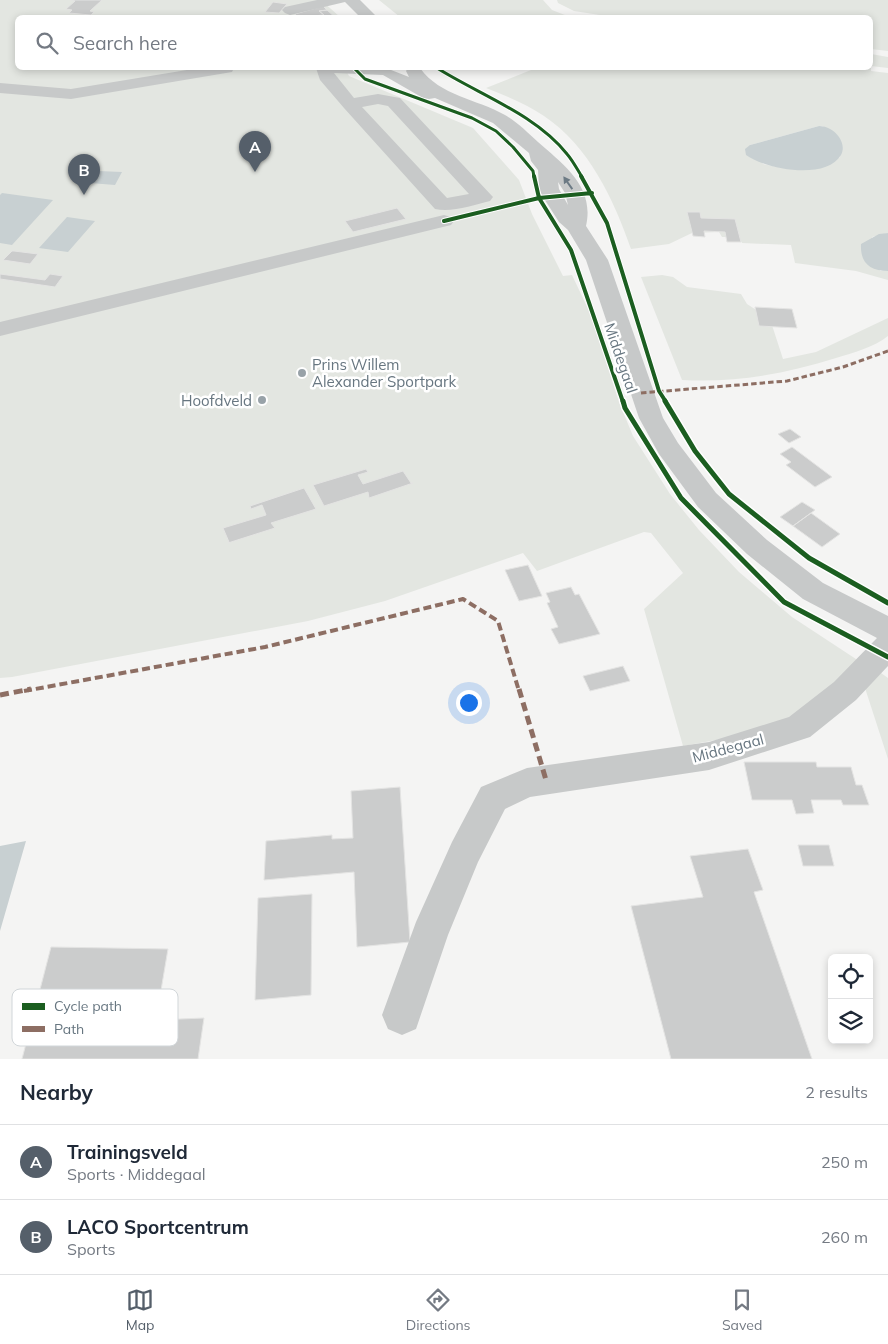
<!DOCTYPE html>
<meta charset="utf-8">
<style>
:root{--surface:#fff;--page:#f6f6f7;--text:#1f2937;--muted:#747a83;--line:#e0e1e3;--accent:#555f6a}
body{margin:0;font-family:Mulish,sans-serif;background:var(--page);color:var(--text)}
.controls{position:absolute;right:15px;bottom:15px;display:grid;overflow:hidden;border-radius:8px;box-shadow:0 2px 8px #0003}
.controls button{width:45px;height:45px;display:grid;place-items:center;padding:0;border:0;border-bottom:1px solid var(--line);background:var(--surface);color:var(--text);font:25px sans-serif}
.you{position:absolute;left:468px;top:702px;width:18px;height:18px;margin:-12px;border:4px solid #fff;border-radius:50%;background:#1a73e8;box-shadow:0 0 0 8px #1a73e833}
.badge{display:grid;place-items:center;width:32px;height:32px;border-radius:50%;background:var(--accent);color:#fff;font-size:16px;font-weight:700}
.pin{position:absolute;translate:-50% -41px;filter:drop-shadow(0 1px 2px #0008)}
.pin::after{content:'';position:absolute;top:26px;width:18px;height:15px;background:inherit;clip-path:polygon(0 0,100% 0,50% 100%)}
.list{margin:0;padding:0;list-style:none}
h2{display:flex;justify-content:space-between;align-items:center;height:65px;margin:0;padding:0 20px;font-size:21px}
h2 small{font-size:16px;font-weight:400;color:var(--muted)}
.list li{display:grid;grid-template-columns:32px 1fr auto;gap:15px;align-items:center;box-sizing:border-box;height:75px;padding:0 20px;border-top:1px solid var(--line)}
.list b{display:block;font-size:19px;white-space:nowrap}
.list p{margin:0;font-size:16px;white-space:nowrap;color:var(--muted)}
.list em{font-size:16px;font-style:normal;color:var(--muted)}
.icon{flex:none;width:28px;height:28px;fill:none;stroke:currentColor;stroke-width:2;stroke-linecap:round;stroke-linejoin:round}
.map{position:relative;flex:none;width:888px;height:1059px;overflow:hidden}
.search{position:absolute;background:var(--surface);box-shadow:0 2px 8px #0003;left:15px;right:15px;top:15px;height:55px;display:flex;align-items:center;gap:12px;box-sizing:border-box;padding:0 18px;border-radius:8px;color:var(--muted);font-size:19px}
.sheet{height:215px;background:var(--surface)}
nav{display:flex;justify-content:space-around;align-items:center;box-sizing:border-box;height:70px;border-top:1px solid var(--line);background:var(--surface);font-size:14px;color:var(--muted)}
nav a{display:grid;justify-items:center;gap:2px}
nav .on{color:var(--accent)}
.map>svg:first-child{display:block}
.green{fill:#e3e6e1;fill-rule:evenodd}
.water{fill:#c8d0d2}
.building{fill:#cbcccc;stroke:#e4e4e3}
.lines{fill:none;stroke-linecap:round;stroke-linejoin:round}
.minor{fill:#c7c9c9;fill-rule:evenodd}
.quiet-far2{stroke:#8d6e63;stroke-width:3;stroke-dasharray:5.5 3;stroke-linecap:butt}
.quiet-far1{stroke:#8d6e63;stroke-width:4;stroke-dasharray:8 4;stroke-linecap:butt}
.quiet{stroke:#8d6e63;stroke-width:5;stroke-dasharray:9 5;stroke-linecap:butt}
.cycleway-far2-casing{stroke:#fff;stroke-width:5}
.cycleway-far1-casing{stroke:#fff;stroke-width:6}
.cycleway-casing{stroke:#fff;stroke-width:8}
.cycleway-far2{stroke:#1b5e20;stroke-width:3}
.cycleway-far1{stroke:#1b5e20;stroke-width:4}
.cycleway{stroke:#1b5e20;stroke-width:5}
.oneway{fill:#6c7a84}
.poi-dot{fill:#98a2a8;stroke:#fff;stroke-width:2}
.labels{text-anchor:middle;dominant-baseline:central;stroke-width:5;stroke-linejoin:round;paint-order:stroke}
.street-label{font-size:15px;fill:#677680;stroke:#fff}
.poi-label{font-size:15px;fill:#677680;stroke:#fff;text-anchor:start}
.key{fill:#fff;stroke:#d1d6d9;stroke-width:1}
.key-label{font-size:14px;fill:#677680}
</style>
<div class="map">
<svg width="888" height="1059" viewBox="0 0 888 1059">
<rect width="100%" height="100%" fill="#f4f4f3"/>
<path class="green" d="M0,0H321L340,17L18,18V68H345L349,76L473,128L519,180L532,214L563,276L572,275L590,313L619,402L633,436L670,494L699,530L739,572L792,617L862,663L792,717L760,732L683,746L644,609L683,573L651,533L644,532L537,571L523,553L385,601L308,621L12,677L0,678Z
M379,0H543L552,10L570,17H400Z
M557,0H888V51L871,49L870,18H619L574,11L558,3Z
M871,54L888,57V68L871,66V71L888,73V233L872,237L880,271H888V280L856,271L795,263L791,245L742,243L739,237H722L719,232L692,233L669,244L631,249C614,200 589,146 544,116C527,104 506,96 486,88L536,68H870ZM819,126H823L840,157C818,175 789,170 763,164L750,145Z
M662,275L673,277L687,287L741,294L747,304L770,319L783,359L816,352L888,318V336C874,347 853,353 836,358C785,374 735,383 682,380L641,277Z
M881,673L888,678V759L865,688Z"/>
<path class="water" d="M819,126C827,126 834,130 839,137C843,143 844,149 841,155C826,181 765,169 746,155L745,149L750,145Z
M98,171L122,172L115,185L90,183Z
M2,193L53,200L12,245L0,243V195Z
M67,217L95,221L68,252L39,248Z
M888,233V271C870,271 860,263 861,244L879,234Z
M26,841L0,931V846Z"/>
<path class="building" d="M71,0H102L90,11L94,12L91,15L69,13L72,10L66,9L75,1Z
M273,2L287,4L279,13L265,12Z
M323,6L327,10L319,11L324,15L298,17L295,14Z
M327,10L336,18H313L324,15L319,11Z
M397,208L406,219L353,232L345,221Z
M687,212H700L701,218L735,219L741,242H727L725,232L704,231L705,237L693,236Z
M12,251H14L38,254L30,264L3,260Z
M0,274L45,280L50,274L63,276L55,287L0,279Z
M755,307L792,309L797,328L759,326Z
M790,429L801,437L789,443L778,434Z
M792,447L832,477L815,487L786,465L791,462L780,454Z
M366,469L368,472L358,475L363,484L403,471L411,483H413L369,498L368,492L324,506L313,485Z
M304,488L316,509L271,523L275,528L228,543L229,542L223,528L266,515L262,505L251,509L250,506Z
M802,502L815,510L793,526L780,517Z
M811,513L840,534L822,547L793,526Z
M528,565L542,596L519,601L505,570Z
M571,587L575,595L579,594L600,634L559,644L551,629L558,627L547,603L550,602L546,593Z
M623,666L630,681L590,691L583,676Z
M744,762H816L817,767H851L856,785H862L869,805H843L841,800H811L814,813L796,814L792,800H752Z
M400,787L410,942L357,947L354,872L264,880L266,841L332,835V839L353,838L351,791Z
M798,845H829L834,866H803Z
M748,849L763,890L754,892L812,1059H671L631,906L703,897L690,856Z
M312,894L311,995L255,1000L258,898Z
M51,947L168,949L156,1020L204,1018L198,1059H22Z"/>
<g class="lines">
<path class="minor" d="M317,0H360L378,18H361L345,2L290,15L285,13L282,10L285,7Z
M199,68H234L232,72L226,73L71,99L0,93V83L71,89Z
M316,68H386L409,77L406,71L408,68H420C440,96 477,99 505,115C517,122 528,133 538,142C564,165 595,187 586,226L608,260L663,418L678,443L716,493L767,540L823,583L888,616V666L856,700L810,737L709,770L530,797L505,809L478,862L448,935L416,1029L402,1035L388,1029L382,1015L416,922L452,842L481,787L527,768L709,742L789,717L834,682L877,638L803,599L747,554L698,507L659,454L639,418L586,260L568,230L559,222L543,197L539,189L538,170L531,161L529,153L493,123L435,98L429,99L423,98L383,75L334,73L354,98L378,94L400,98L493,197L490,201C474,205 451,213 435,209L344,108L320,80ZM378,104L388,106L469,194L447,198L362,107ZM558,182L565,193L568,205L559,189Z
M444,215L451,217L454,221L451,225L0,336V322Z"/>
<path class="quiet-far2" d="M641,393L787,381L843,367L888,351"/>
<path class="quiet-far1" d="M24,691L265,647L463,599L498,621L519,691"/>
<path class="quiet" d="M519,689L546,780
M0,695L31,689"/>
<defs>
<path id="cycleway-far2" d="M354,68L365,79L472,118L496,131L513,147L533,171L534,177
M437,68C480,95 535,114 567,154C573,161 577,169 582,177"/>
<path id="cycleway-far1" d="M534,176L539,198L571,250L623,402
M581,176L607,223L659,391L666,402
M444,221L539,198L592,193"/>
<path id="cycleway" d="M623,401L625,408L681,498L784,602L888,657
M665,401L695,451L729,494L809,558L888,603"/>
</defs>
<use href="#cycleway-far2" class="cycleway-far2-casing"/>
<use href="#cycleway-far1" class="cycleway-far1-casing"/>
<use href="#cycleway" class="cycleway-casing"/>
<use href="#cycleway-far2" class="cycleway-far2"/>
<use href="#cycleway-far1" class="cycleway-far1"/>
<use href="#cycleway" class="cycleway"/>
</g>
<defs><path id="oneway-solid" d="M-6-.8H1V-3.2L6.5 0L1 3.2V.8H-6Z" transform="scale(1.25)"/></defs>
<use class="oneway" href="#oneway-solid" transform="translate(568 183) rotate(-125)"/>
<g class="poi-dot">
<circle cx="302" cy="373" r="5"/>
<circle cx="262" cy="400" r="5"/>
</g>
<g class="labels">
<g class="street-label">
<text transform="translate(621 358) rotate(71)">Middegaal</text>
<text transform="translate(728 748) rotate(-15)">Middegaal</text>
</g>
<g class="poi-label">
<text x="312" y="364">Prins Willem<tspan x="312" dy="17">Alexander Sportpark</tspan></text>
<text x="252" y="400" text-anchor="end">Hoofdveld</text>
</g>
</g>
<rect x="12" y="989" width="166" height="57" rx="8" class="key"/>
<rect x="22" y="1003" width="23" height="7" fill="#1b5e20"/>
<rect x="22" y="1026" width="23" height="6" fill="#8d6e63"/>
<g class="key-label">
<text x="54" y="1011">Cycle path</text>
<text x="54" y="1034">Path</text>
</g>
</svg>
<div class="controls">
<button><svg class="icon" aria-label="locate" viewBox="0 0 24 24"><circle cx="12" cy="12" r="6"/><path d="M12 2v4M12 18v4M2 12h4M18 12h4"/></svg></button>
<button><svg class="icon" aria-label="layers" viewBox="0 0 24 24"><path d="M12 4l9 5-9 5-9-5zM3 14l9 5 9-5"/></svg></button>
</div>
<div class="you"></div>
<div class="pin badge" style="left:255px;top:172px">A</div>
<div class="pin badge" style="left:84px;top:195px">B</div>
<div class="search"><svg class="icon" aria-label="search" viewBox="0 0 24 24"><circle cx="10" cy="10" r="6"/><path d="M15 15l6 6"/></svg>Search here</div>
</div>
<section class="sheet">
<h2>Nearby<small>2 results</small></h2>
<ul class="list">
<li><span class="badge">A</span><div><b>Trainingsveld</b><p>Sports · Middegaal</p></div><em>250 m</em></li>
<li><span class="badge">B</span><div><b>LACO Sportcentrum</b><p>Sports</p></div><em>260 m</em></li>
</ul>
</section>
<nav>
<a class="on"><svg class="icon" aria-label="map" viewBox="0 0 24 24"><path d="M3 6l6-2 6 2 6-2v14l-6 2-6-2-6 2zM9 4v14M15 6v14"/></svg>Map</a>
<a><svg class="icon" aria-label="directions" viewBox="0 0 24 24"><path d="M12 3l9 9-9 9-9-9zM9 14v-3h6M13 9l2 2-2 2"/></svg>Directions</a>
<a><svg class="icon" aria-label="saved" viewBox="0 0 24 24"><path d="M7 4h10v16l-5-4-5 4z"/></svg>Saved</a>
</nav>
